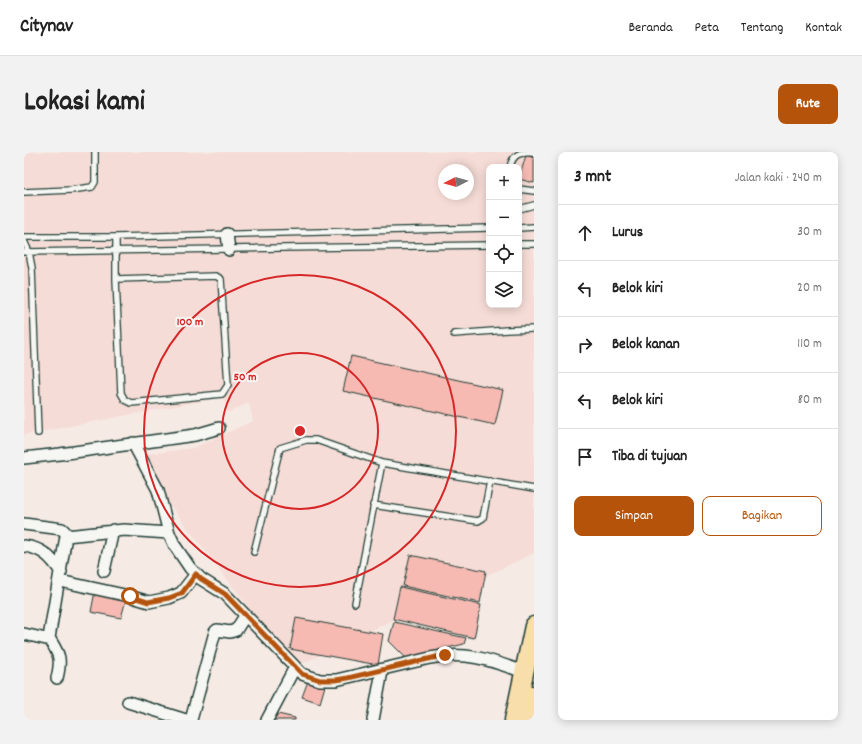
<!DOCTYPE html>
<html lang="id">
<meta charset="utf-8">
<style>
:root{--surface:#fff;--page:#f2f2f2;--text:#222;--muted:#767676;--line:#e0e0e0;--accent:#b45309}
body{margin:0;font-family:Dekko,sans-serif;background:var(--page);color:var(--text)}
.controls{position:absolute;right:12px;top:12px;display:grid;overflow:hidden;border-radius:8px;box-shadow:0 2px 10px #0003}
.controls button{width:36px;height:36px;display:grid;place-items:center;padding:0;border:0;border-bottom:1px solid var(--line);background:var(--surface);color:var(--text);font:20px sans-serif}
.compass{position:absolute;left:414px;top:12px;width:36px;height:36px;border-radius:50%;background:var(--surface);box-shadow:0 2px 10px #0003;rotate:264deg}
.stop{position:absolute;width:12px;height:12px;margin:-9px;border:3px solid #b45309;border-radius:50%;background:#fff}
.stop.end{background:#b45309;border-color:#fff;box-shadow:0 1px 4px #0008}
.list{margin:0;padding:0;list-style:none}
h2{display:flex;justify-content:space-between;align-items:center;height:52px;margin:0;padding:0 16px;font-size:17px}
h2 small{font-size:13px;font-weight:400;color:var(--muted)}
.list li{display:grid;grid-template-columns:26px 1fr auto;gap:12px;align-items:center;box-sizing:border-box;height:56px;padding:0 16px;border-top:1px solid var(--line)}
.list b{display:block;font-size:15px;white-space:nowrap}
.list em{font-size:13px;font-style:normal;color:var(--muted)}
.actions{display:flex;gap:8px;padding:12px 16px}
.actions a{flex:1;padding:9px 0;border:1px solid var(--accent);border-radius:8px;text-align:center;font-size:14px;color:var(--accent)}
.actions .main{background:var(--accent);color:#fff}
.icon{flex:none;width:22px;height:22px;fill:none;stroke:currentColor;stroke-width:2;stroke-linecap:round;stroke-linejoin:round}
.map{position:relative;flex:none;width:510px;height:568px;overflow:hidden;border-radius:8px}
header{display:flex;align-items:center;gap:24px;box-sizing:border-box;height:56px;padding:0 20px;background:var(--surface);border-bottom:1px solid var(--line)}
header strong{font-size:19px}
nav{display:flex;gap:22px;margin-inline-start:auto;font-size:14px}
.intro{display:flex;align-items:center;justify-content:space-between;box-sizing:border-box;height:96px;padding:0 24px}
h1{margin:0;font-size:28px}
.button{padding:10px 18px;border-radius:8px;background:var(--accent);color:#fff;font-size:14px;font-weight:700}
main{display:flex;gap:24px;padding:0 24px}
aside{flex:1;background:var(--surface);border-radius:8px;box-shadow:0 2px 10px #0003}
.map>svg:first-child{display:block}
.built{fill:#f6dcd6;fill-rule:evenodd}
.building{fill:#f6bab3;stroke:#1f3d34}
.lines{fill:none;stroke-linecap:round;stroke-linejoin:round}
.service-casing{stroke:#1f3d34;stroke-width:8}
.minor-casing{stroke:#1f3d34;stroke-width:14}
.trunk-casing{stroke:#1f3d34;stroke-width:21}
.service{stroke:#f6f6f2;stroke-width:5.5}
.minor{stroke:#f6f6f2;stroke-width:11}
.trunk{stroke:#f8deab;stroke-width:18}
.route{stroke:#b45309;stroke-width:5}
.ring{fill:none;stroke:#d62828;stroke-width:2}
.centre{fill:#d62828;stroke:#f6f6f2;stroke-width:2}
.ring-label{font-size:12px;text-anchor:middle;font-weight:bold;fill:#d62828;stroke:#f6f6f2;stroke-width:4;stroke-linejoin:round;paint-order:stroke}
</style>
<header>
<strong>Citynav</strong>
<nav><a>Beranda</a><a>Peta</a><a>Tentang</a><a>Kontak</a></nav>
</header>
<div class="intro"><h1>Lokasi kami</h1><a class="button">Rute</a></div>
<main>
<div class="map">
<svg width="510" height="568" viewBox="0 0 510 568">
<rect width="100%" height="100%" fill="#f6eae5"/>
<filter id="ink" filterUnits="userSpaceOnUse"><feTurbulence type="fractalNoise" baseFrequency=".025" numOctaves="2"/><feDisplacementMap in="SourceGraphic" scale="8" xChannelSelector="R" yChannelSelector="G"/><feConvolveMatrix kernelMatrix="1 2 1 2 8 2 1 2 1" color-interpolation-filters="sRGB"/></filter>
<g filter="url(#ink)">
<path class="built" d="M0,0H510V401L271,515L128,330L116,303L169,296L229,269L225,251L203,261L199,245L0,283ZM465,15H495V153H465ZM420,18H444V42H420Z"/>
<path class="building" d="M502,3L510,6V31L495,27Z
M327,204L479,238L471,273L319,239Z
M386,403L462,419L456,451L379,434Z
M376,435L457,453L450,486L369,467Z
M71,439L103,444L97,466L67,460Z
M272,466L359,482L354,513L266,497Z
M370,470L442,486L440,492L382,506L365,489Z
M284,529L301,534L296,551L278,545Z
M250,561L271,566V568H248Z"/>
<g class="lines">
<defs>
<path id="service" d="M486,15C489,1 497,0 510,1
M495,37L510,39
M0,40L47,38L68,35L71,30V0
M495,57L510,53
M495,76L510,75
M0,85H92L465,76
M0,89L5,100L8,116L14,281
M495,92H510
M0,100L465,93
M92,127L192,124L197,127L204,233L198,242L107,251L101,248L97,241L92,127V85
M430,182L483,178L510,177
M349,353L454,369L459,366L466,329
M230,400L256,296L282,288H292L358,311L510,337
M331,451L358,311"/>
<path id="minor" d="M203,82L205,98
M109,291L134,338L145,381L151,394L166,416L177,427L201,442L278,522L296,528H312L406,506C443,499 466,508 500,520
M0,306L36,302L171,283L195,276
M0,372L38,377L44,383
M0,394C18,396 27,405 37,420
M80,419L89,378
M36,429L105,444L125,450L145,446L157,441L172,422
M0,482L22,487L25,486
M33,526C38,506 35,502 25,486L42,384L100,378L145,381
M104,550L162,568
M167,568L191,480L193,478L206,480L212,478L221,464
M243,568L271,515
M349,568L358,519"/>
<path id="trunk" d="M490,568L510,474
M504,568L510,543"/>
</defs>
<use href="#service" class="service-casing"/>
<use href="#minor" class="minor-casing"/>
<use href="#trunk" class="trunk-casing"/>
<use href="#service" class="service"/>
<use href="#minor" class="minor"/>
<use href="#trunk" class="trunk"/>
</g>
</g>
<g class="lines" filter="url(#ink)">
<path class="route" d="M106,444L124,450L145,446L158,441L172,422L177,427L201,442L278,522L296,528H312L324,526L421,503"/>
</g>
<g class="ring">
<circle cx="276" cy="279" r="78"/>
<circle cx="276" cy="279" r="156"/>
</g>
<circle cx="276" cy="279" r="6" class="centre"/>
<g class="ring-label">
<text x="166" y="173">100 m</text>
<text x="221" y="228">50 m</text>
</g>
</svg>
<div class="controls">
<button>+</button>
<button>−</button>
<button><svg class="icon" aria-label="locate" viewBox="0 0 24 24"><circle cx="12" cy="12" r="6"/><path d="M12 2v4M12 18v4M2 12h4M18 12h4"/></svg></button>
<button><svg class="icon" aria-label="layers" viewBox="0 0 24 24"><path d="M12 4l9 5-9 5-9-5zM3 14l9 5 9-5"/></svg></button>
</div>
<svg class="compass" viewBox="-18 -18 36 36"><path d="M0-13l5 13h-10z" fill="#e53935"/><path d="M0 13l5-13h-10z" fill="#767676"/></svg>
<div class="stop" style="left:106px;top:444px"></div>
<div class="stop end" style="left:421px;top:503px"></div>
</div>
<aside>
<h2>3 mnt<small>Jalan kaki · 240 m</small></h2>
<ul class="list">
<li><svg class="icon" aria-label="ahead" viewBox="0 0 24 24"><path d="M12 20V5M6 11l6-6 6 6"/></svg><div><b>Lurus</b></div><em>30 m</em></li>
<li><svg class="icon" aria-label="left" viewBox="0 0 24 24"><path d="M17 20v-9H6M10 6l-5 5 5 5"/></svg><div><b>Belok kiri</b></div><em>20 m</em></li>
<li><svg class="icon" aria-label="right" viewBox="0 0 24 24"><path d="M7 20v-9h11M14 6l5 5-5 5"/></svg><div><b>Belok kanan</b></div><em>110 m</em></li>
<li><svg class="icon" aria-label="left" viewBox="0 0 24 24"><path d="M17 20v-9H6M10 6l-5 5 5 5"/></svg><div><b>Belok kiri</b></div><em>80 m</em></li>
<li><svg class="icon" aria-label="arrive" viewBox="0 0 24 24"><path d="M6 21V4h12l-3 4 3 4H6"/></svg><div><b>Tiba di tujuan</b></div></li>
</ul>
<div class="actions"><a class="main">Simpan</a><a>Bagikan</a></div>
</aside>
</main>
